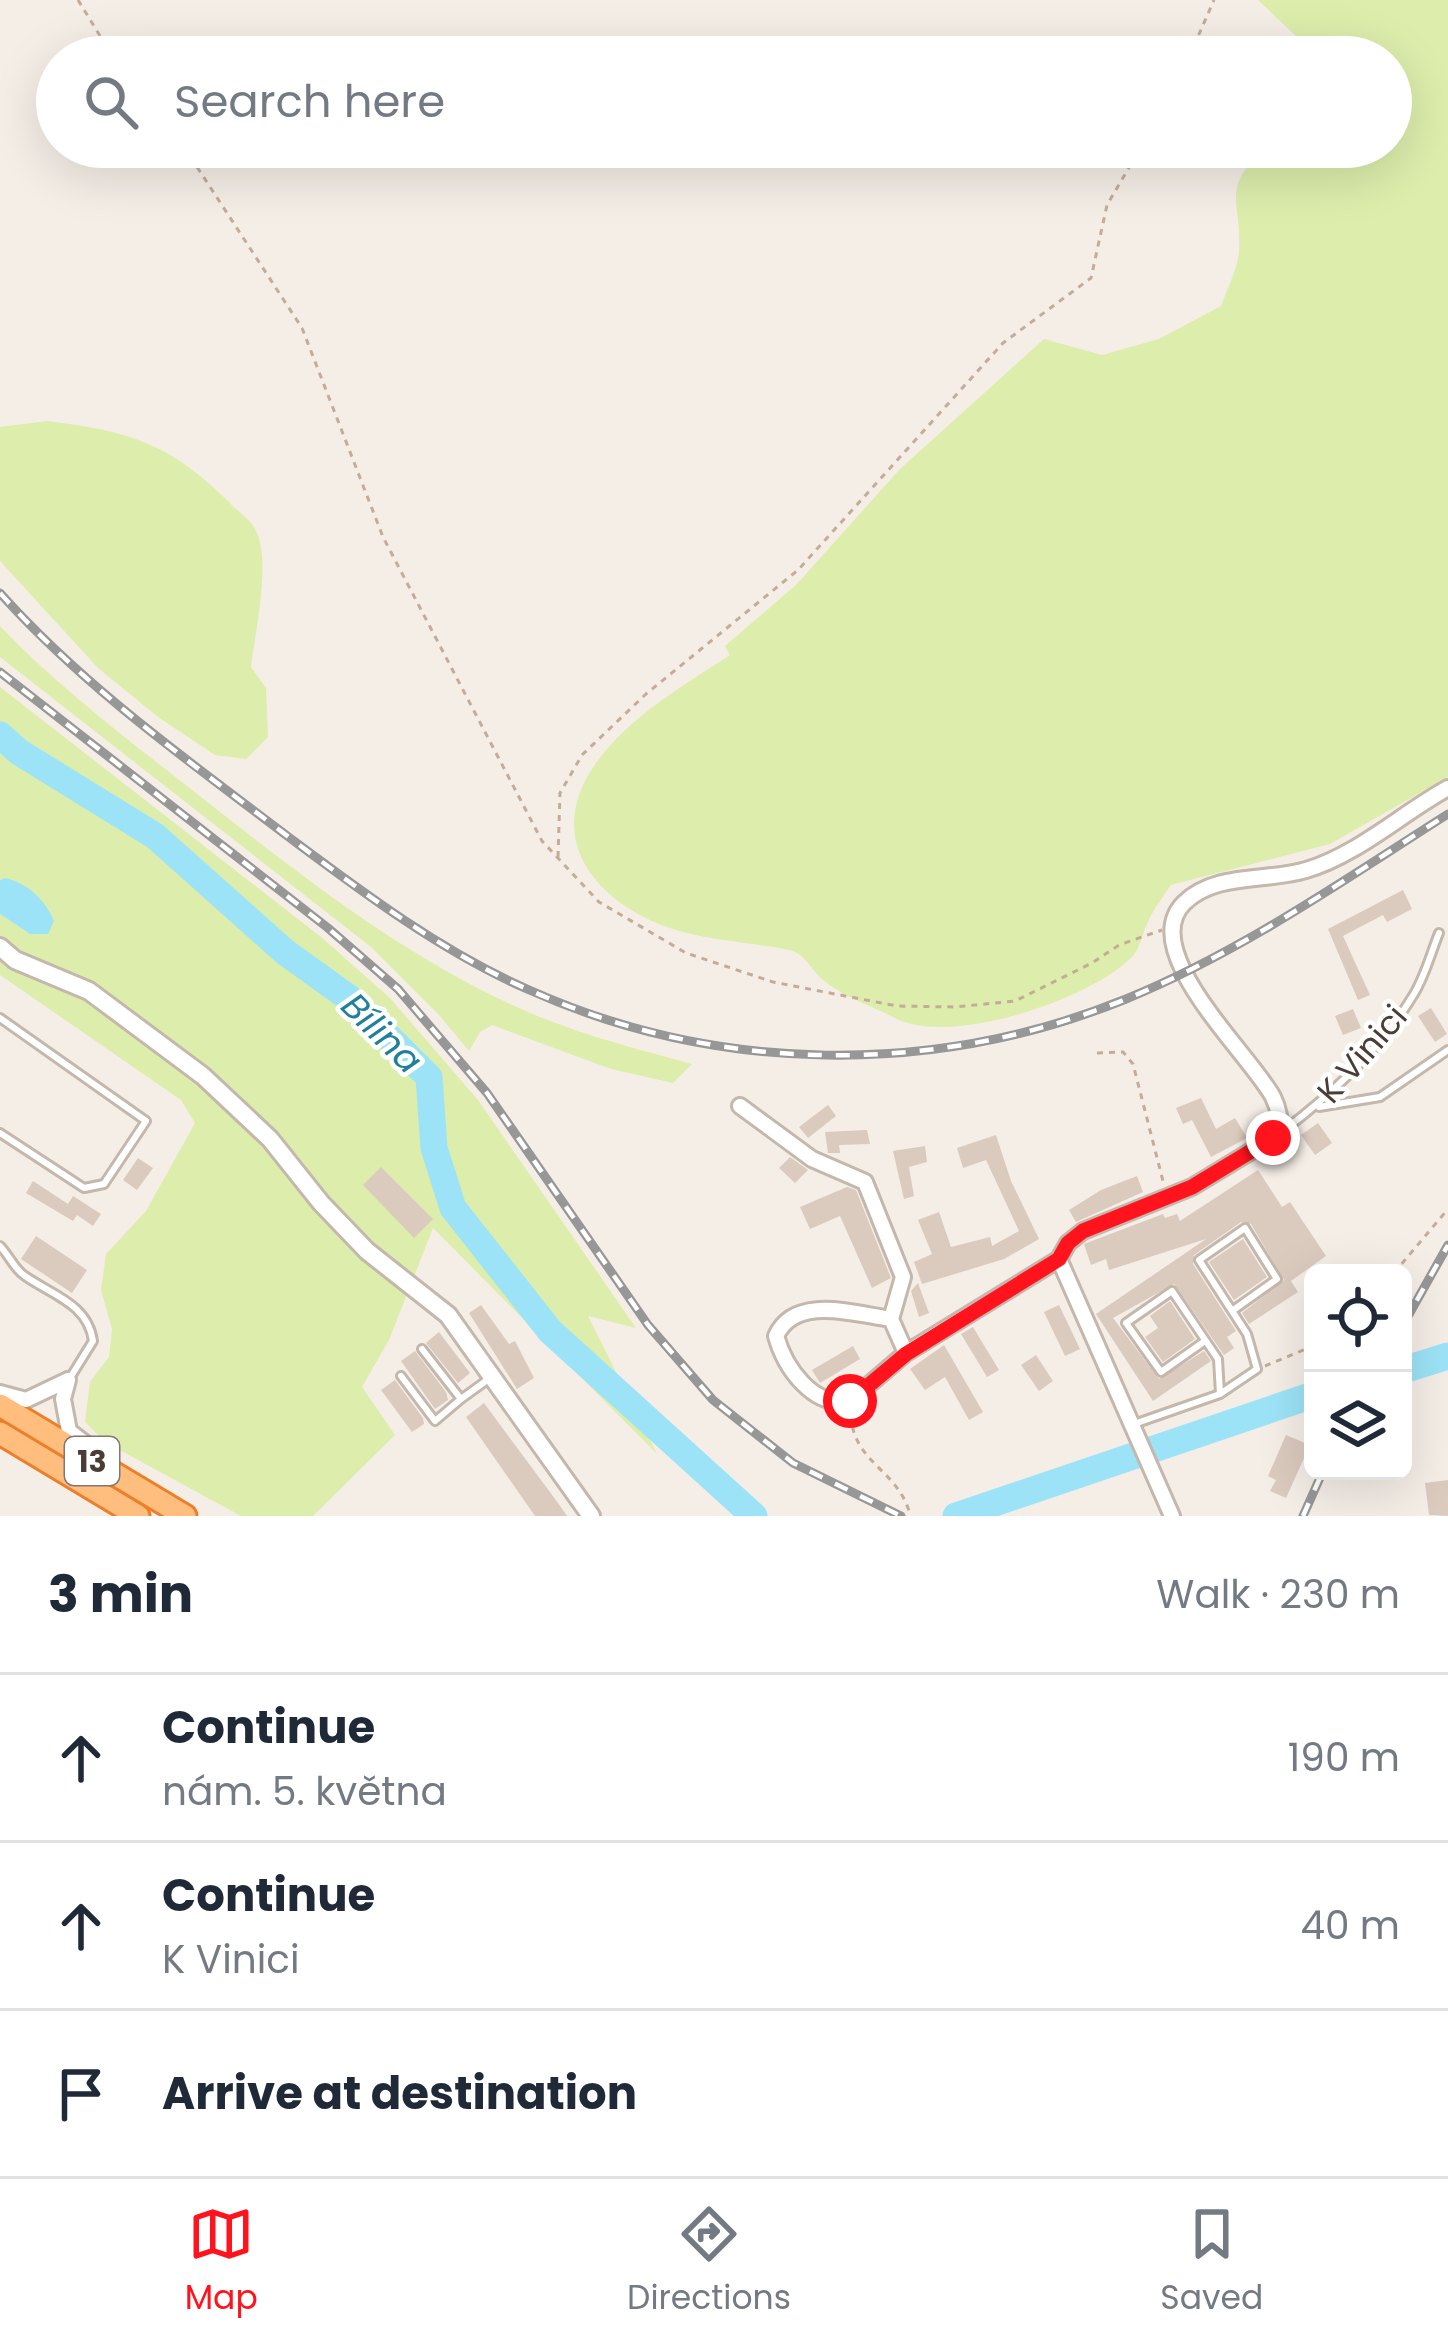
<!DOCTYPE html>
<meta charset="utf-8">
<style>
:root{--surface:#fff;--page:#f6f6f7;--text:#1f2937;--muted:#747a83;--line:#e0e1e3;--accent:#ff131d}
body{margin:0;font-family:Poppins,sans-serif;background:var(--page);color:var(--text)}
.controls{position:absolute;right:36px;bottom:36px;display:grid;overflow:hidden;border-radius:18px;box-shadow:0 12px 48px #0002}
.controls button{width:108px;height:108px;display:grid;place-items:center;padding:0;border:0;border-bottom:3px solid var(--line);background:var(--surface);color:var(--text);font:60px sans-serif}
.stop{position:absolute;width:36px;height:36px;margin:-27px;border:9px solid #ff131d;border-radius:50%;background:#fff}
.stop.end{background:#ff131d;border-color:#fff;box-shadow:0 3px 12px #0008}
.list{margin:0;padding:0;list-style:none}
h2{display:flex;justify-content:space-between;align-items:center;height:156px;margin:0;padding:0 48px;font-size:51px}
h2 small{font-size:39px;font-weight:400;color:var(--muted)}
.list li{display:grid;grid-template-columns:78px 1fr auto;gap:36px;align-items:center;box-sizing:border-box;height:168px;padding:0 48px;border-top:3px solid var(--line)}
.list b{display:block;font-size:45px;white-space:nowrap}
.list p{margin:0;font-size:39px;white-space:nowrap;color:var(--muted)}
.list em{font-size:39px;font-style:normal;color:var(--muted)}
.icon{flex:none;width:66px;height:66px;fill:none;stroke:currentColor;stroke-width:2;stroke-linecap:round;stroke-linejoin:round}
.map{position:relative;flex:none;width:1448px;height:1516px;overflow:hidden}
.search{position:absolute;background:var(--surface);box-shadow:0 12px 48px #0002;left:36px;right:36px;top:36px;height:132px;display:flex;align-items:center;gap:30px;box-sizing:border-box;padding:0 42px;border-radius:66px;color:var(--muted);font-size:45px}
.sheet{height:660px;background:var(--surface)}
nav{display:flex;justify-content:space-around;align-items:center;box-sizing:border-box;height:168px;border-top:3px solid var(--line);background:var(--surface);font-size:33px;color:var(--muted)}
nav a{display:grid;justify-items:center;gap:6px}
nav .on{color:var(--accent)}
.map>svg:first-child{display:block}
.green{fill:#dcedac}
.water{fill:#9de3f7}
.lines{fill:none;stroke-linecap:round;stroke-linejoin:round}
.river{stroke:#9de3f7;stroke-width:27}
.building{fill:#dbcabe}
.service-casing{stroke:#c4b7ab;stroke-width:12}
.minor-casing{stroke:#c4b7ab;stroke-width:20}
.tertiary-casing{stroke:#c4b7ab;stroke-width:22}
.trunk-casing{stroke:#ec7f2a;stroke-width:27}
.path{stroke:#c4ac98;stroke-width:3;stroke-dasharray:6 6;stroke-linecap:butt}
.service{stroke:#fff;stroke-width:6}
.minor{stroke:#fff;stroke-width:14}
.tertiary{stroke:#fff;stroke-width:16}
.trunk{stroke:#ffbe7e;stroke-width:21}
.rail-casing{stroke:#979797;stroke-width:9}
.rail{stroke:#fff;stroke-width:4.5;stroke-dasharray:14;stroke-linecap:butt}
.route{stroke:#ff131d;stroke-width:15}
.labels{text-anchor:middle;dominant-baseline:central;stroke-width:9;stroke-linejoin:round;paint-order:stroke}
.shield{fill:#fff;stroke:#807772;stroke-width:3}
.shield-label{font-size:30px;font-weight:bold;fill:#493d35}
.street-label{font-size:33px;fill:#493d35;stroke:#fff}
.water-label{font-size:36px;font-style:italic;fill:#207f9c;stroke:#fff}
</style>
<div class="map">
<svg width="1448" height="1516" viewBox="0 0 1448 1516">
<rect width="100%" height="100%" fill="#f5eee7"/>
<path class="green" d="M1258,0H1448V777L1330,844L1171,885C1162,898 1153,910 1147,924C1142,934 1140,949 1132,957C1089,1000 950,1047 895,1018C872,1006 841,996 822,979C811,970 805,953 789,950C750,942 711,941 673,929C598,904 541,840 596,763C630,716 683,686 730,655L725,646L796,585L900,469L1044,339L1102,355L1159,339L1221,306C1227,289 1238,268 1239,251C1242,199 1219,190 1266,147H1391V57H1301L1298,38Z
M47,421C129,431 169,443 229,502C236,510 250,519 255,529C272,558 255,633 251,667L266,688L268,737L246,759L215,755L158,717L98,668L0,561V427Z
M0,626C56,685 122,735 187,786C290,867 398,954 519,1008C574,1033 633,1048 692,1064L673,1083L611,1069L492,1025L480,1032L469,1051L439,1015L371,947L0,657Z
M0,687L321,937L390,998L478,1100L636,1328L588,1316L657,1454L433,1228L389,1340L362,1387L395,1435L313,1516H241L105,1442L85,1422L90,1382L109,1357L112,1329L101,1290L106,1254L146,1211L195,1123L181,1100L0,975V914L30,934L5,878L0,880Z"/>
<path class="water" d="M5,878C28,883 45,900 54,921L48,934H30L0,914V880Z"/>
<g class="lines">
<path class="river" d="M0,735L19,752L155,836L285,952L349,998L429,1077L434,1148L453,1208L550,1331L754,1516
M1403,1370L1448,1356
M956,1516L1313,1395"/>
</g>
<path class="building" d="M1403,890L1412,909L1387,922L1383,915L1343,936L1370,995L1358,1000L1328,929Z
M1431,1008L1447,1034L1435,1042L1418,1016Z
M1353,1009L1361,1028L1343,1035L1335,1016Z
M1201,1098L1216,1129L1235,1118L1247,1138L1211,1157L1192,1120L1183,1124L1176,1108Z
M828,1105L836,1116L808,1138L799,1127Z
M1318,1123L1332,1143L1315,1155L1301,1135Z
M867,1130L870,1144L839,1145L840,1153H828L825,1132Z
M996,1135L1011,1181L1039,1239L1004,1259L922,1284L914,1262L932,1254L918,1220L939,1212L951,1247L990,1237L992,1246L1019,1231L986,1160L963,1168L957,1148Z
M925,1146L927,1162L909,1167L914,1196L904,1199L893,1151Z
M790,1157L808,1170L795,1183L779,1168Z
M138,1158L153,1168L137,1190L123,1180Z
M381,1167L433,1219L414,1238L363,1185Z
M1258,1170L1282,1207L1290,1202L1326,1256L1291,1281L1298,1292L1249,1324L1242,1313L1284,1280L1251,1224L1241,1222L1194,1255L1193,1264L1236,1331L1227,1337L1234,1348L1224,1355L1174,1284L1113,1318L1159,1379L1204,1351L1211,1361L1153,1401L1096,1314L1206,1239L1109,1270L1106,1259L1091,1265L1084,1244L1163,1214L1165,1218L1177,1214L1180,1221Z
M1137,1176L1143,1192L1076,1222L1069,1210L1101,1190Z
M33,1181L68,1204L73,1196L101,1214L93,1226L77,1215L73,1221L26,1193Z
M847,1187L856,1190L891,1278L872,1288L840,1216L810,1229L800,1207Z
M36,1236L87,1270L72,1293L21,1259Z
M1243,1239L1267,1277L1234,1300L1209,1262Z
M918,1283L929,1313L919,1317L911,1291Z
M1170,1301L1195,1339L1163,1362L1145,1337L1158,1328L1150,1316Z
M481,1305L509,1344L515,1341L534,1378L517,1389L469,1313Z
M1059,1305L1080,1349L1065,1356L1044,1312Z
M973,1327L999,1370L987,1377L961,1334Z
M439,1332L470,1373L458,1383L426,1343Z
M944,1345L983,1412L969,1420L945,1377L925,1390L910,1369Z
M853,1346L860,1359L820,1383L812,1370Z
M415,1351L446,1392L448,1400L435,1409L401,1361Z
M1036,1355L1053,1381L1039,1391L1021,1365Z
M395,1380L423,1418L424,1424L412,1432L381,1390Z
M484,1403L558,1503L567,1516H535L466,1417Z
M1286,1435L1310,1445L1286,1498L1270,1491L1276,1480L1268,1476Z
M1448,1480V1516L1429,1515L1425,1483Z"/>
<g class="lines">
<defs>
<path id="service" d="M0,1018L146,1121L104,1184L84,1188L0,1133
M1319,1107L1380,1097L1448,1050
M1283,1131C1332,1094 1382,1047 1414,994C1425,976 1431,953 1439,933
M0,1246C9,1255 14,1269 25,1276C52,1295 88,1304 93,1341L70,1378
M1205,1341L1161,1372L1126,1323L1172,1291L1218,1359L1220,1394
M422,1349L461,1399L490,1378
M401,1376L435,1421L461,1399
M1134,1424L1220,1394L1257,1369L1247,1334L1199,1260L1245,1228L1277,1279L1232,1311"/>
<path id="minor" d="M740,1106L812,1159L865,1182L903,1277L891,1319C855,1314 795,1294 776,1336C785,1368 813,1408 850,1401L906,1353L1059,1259L1068,1243L1083,1231L1192,1187L1281,1133C1280,1120 1279,1109 1273,1097C1250,1054 1136,951 1184,903C1215,872 1267,882 1306,870C1357,855 1401,814 1448,788
M1059,1259L1172,1516
M891,1319L906,1353
M68,1380L63,1399L69,1431L100,1455
M0,1393L26,1400L68,1380"/>
<path id="tertiary" d="M0,947L15,960L89,991L203,1076L270,1139L321,1203L367,1251L448,1315L591,1516"/>
<path id="trunk" d="M0,1405L185,1516
M0,1433L138,1516"/>
</defs>
<use href="#service" class="service-casing"/>
<use href="#minor" class="minor-casing"/>
<use href="#tertiary" class="tertiary-casing"/>
<use href="#trunk" class="trunk-casing"/>
<path class="path" d="M78,0L113,57
M1189,57L1214,0
M184,147L302,328L383,537L542,841L599,902L686,953L773,982L897,1006L955,1007L1015,1001L1092,963L1119,945L1162,930
M558,857L560,793L582,755L646,694L798,570L1003,343L1091,278L1107,205L1141,147
M1097,1053L1123,1052L1133,1064L1164,1185
M1394,1273L1448,1209
M1265,1366L1313,1346
M851,1415C853,1462 896,1469 909,1511"/>
<use href="#service" class="service"/>
<use href="#minor" class="minor"/>
<use href="#tertiary" class="tertiary"/>
<use href="#trunk" class="trunk"/>
<defs>
<path id="rail" d="M0,593C84,687 190,762 290,838C365,894 441,951 527,989C716,1074 934,1077 1126,999C1241,952 1344,880 1448,814
M0,672L328,928L398,989L487,1093L648,1325L713,1400L793,1463L901,1516
M1403,1325L1448,1245
M1303,1516L1323,1471"/>
</defs>
<use href="#rail" class="rail-casing"/>
<use href="#rail" class="rail"/>
</g>
<g class="lines">
<path class="route" d="M850,1401L906,1354L1059,1259L1068,1243L1083,1231L1192,1187L1273,1138"/>
</g>
<g class="labels">
<rect class="shield" x="65" y="1437" width="54" height="48" rx="9"/>
<g class="shield-label">
<text x="92" y="1461">13</text>
</g>
<g class="street-label">
<text transform="translate(1362 1054) rotate(-49)">K Vinici</text>
</g>
<g class="water-label">
<text transform="translate(382 1033) rotate(45)">Bílina</text>
</g>
</g>
</svg>
<div class="controls">
<button><svg class="icon" aria-label="locate" viewBox="0 0 24 24"><circle cx="12" cy="12" r="6"/><path d="M12 2v4M12 18v4M2 12h4M18 12h4"/></svg></button>
<button><svg class="icon" aria-label="layers" viewBox="0 0 24 24"><path d="M12 4l9 5-9 5-9-5zM3 14l9 5 9-5"/></svg></button>
</div>
<div class="stop" style="left:850px;top:1401px"></div>
<div class="stop end" style="left:1273px;top:1138px"></div>
<div class="search"><svg class="icon" aria-label="search" viewBox="0 0 24 24"><circle cx="10" cy="10" r="6"/><path d="M15 15l6 6"/></svg>Search here</div>
</div>
<section class="sheet">
<h2>3 min<small>Walk · 230 m</small></h2>
<ul class="list">
<li><svg class="icon" aria-label="ahead" viewBox="0 0 24 24"><path d="M12 20V5M6 11l6-6 6 6"/></svg><div><b>Continue</b><p>nám. 5. května</p></div><em>190 m</em></li>
<li><svg class="icon" aria-label="ahead" viewBox="0 0 24 24"><path d="M12 20V5M6 11l6-6 6 6"/></svg><div><b>Continue</b><p>K Vinici</p></div><em>40 m</em></li>
<li><svg class="icon" aria-label="arrive" viewBox="0 0 24 24"><path d="M6 21V4h12l-3 4 3 4H6"/></svg><div><b>Arrive at destination</b></div></li>
</ul>
</section>
<nav>
<a class="on"><svg class="icon" aria-label="map" viewBox="0 0 24 24"><path d="M3 6l6-2 6 2 6-2v14l-6 2-6-2-6 2zM9 4v14M15 6v14"/></svg>Map</a>
<a><svg class="icon" aria-label="directions" viewBox="0 0 24 24"><path d="M12 3l9 9-9 9-9-9zM9 14v-3h6M13 9l2 2-2 2"/></svg>Directions</a>
<a><svg class="icon" aria-label="saved" viewBox="0 0 24 24"><path d="M7 4h10v16l-5-4-5 4z"/></svg>Saved</a>
</nav>
